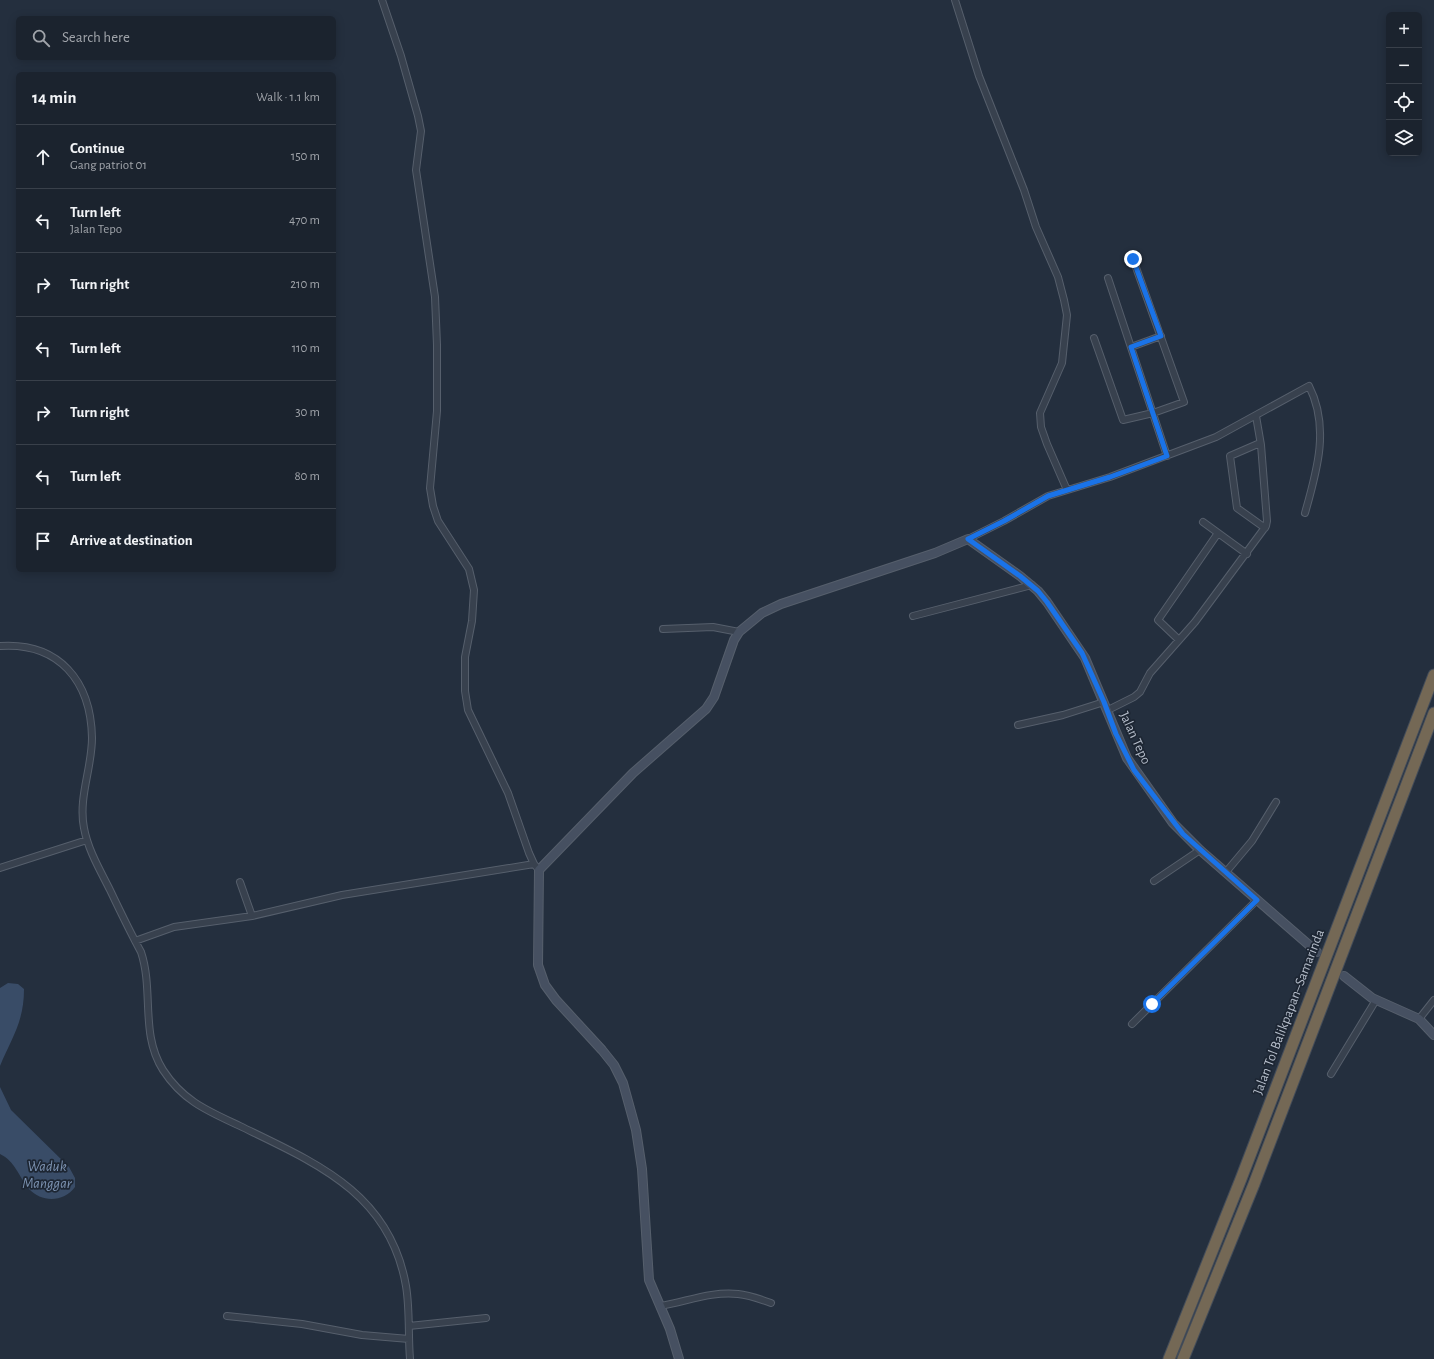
<!DOCTYPE html>
<meta charset="utf-8">
<style>
:root{--surface:#1b232e;--page:#242b36;--text:#f1f3f6;--muted:#a0a4aa;--line:#39404a}
body{margin:0;font-family:"Alegreya Sans",sans-serif;background:var(--page);color:var(--text)}
.controls{position:absolute;right:12px;top:12px;display:grid;overflow:hidden;border-radius:6px;box-shadow:0 2px 10px #0003}
.controls button{width:36px;height:36px;display:grid;place-items:center;padding:0;border:0;border-bottom:1px solid var(--line);background:var(--surface);color:var(--text);font:20px sans-serif}
.stop{position:absolute;width:12px;height:12px;margin:-9px;border:3px solid #1a73e8;border-radius:50%;background:#fff}
.stop.end{background:#1a73e8;border-color:#fff;box-shadow:0 1px 4px #0008}
.list{margin:0;padding:0;list-style:none}
h2{display:flex;justify-content:space-between;align-items:center;height:52px;margin:0;padding:0 16px;font-size:17px}
h2 small{font-size:13px;font-weight:400;color:var(--muted)}
.list li{display:grid;grid-template-columns:26px 1fr auto;gap:12px;align-items:center;box-sizing:border-box;height:64px;padding:0 16px;border-top:1px solid var(--line)}
.list b{display:block;font-size:15px;white-space:nowrap}
.list p{margin:0;font-size:13px;white-space:nowrap;color:var(--muted)}
.list em{font-size:13px;font-style:normal;color:var(--muted)}
.icon{flex:none;width:22px;height:22px;fill:none;stroke:currentColor;stroke-width:2;stroke-linecap:round;stroke-linejoin:round}
.map{position:relative;flex:none;width:1434px;height:1359px;overflow:hidden}
.search{position:absolute;background:var(--surface);box-shadow:0 2px 10px #0003;left:16px;top:16px;width:320px;height:44px;display:flex;align-items:center;gap:10px;box-sizing:border-box;padding:0 14px;border-radius:6px;color:var(--muted);font-size:15px}
.panel{position:absolute;background:var(--surface);box-shadow:0 2px 10px #0003;left:16px;top:72px;width:320px;height:500px;border-radius:6px}
.map>svg:first-child{display:block}
.water{fill:#394c67}
.lines{fill:none;stroke-linecap:round;stroke-linejoin:round}
.street-casing{stroke:#565f6c;stroke-width:8}
.secondary-casing{stroke:#565f6c;stroke-width:10}
.highway-casing{stroke:#434c59;stroke-width:13}
.street{stroke:#38414e;stroke-width:6}
.secondary{stroke:#465061;stroke-width:8}
.highway{stroke:#746855;stroke-width:11}
.route{stroke:#1a73e8;stroke-width:5}
.labels{text-anchor:middle;dominant-baseline:central;stroke-width:3.5;stroke-linejoin:round;paint-order:stroke}
.street-label{font-size:14px;fill:#b4bcc9;stroke:#1d2633}
.water-label{font-size:15px;font-style:italic;fill:#7c92b1;stroke:#1d2633}
</style>
<div class="map">
<svg width="1434" height="1359" viewBox="0 0 1434 1359">
<rect width="100%" height="100%" fill="#242f3e"/>
<path class="water" d="M8,983L18,984L24,989C24,1022 12,1037 0,1066V988Z
M0,1087L11,1110L69,1167L75,1178V1187C64,1202 42,1203 29,1189C19,1177 15,1161 0,1154Z"/>
<g class="lines">
<defs>
<path id="street" d="M382,0L401,56L418,116L421,131L416,170L435,297L437,345V411L430,488L433,506L438,521L469,569L474,590L472,621L465,657V691L468,710L508,793L529,853L534,864L539,870
M955,0L979,76L1024,190L1036,227L1058,277L1064,300L1067,315L1062,363L1040,413L1041,427L1047,444L1067,490
M1108,278L1167,456
M1094,338L1123,420L1153,413L1184,402L1133,259
M1131,347L1161,336
M1260,443L1230,456L1237,508L1265,528
M1203,522L1247,554
M968,539L1004,521L1048,496L1110,477L1216,437L1309,386C1330,427 1317,471 1305,513
M913,616L1032,585
M663,629L713,627L739,632
M1179,640L1158,620L1218,533
M0,646C59,642 91,681 92,738C92,768 78,798 84,828C88,850 100,870 110,890C120,911 130,932 141,952C154,991 140,1034 163,1070C183,1101 208,1111 240,1126C316,1163 390,1193 406,1286C410,1310 408,1335 410,1359
M1108,710L1134,697L1140,692L1150,673L1195,622L1266,526L1267,521L1261,445L1256,416
M1018,725L1063,715L1104,702
M0,868L87,840
M1226,872L1252,841L1276,802
M1154,881L1200,850
M240,882L252,916
M135,941L174,927L252,916L342,895L534,864
M1419,1019L1434,1000
M1132,1024L1257,900
M1331,1074L1376,1000
M660,1306C686,1302 711,1291 738,1294C749,1295 760,1299 771,1303
M227,1316L302,1324L362,1335L409,1339
M409,1326L486,1318"/>
<path id="secondary" d="M1344,976L1372,998L1419,1019L1434,1035
M679,1359L670,1329L649,1280L642,1169L636,1130L623,1083L614,1065L602,1050L556,1000L545,985L538,965L539,870L633,773L706,709L714,697L734,640L739,632L762,613L781,604L935,553L968,539L1020,576L1038,591L1047,602L1085,658L1127,758L1173,823L1200,850L1317,952"/>
<path id="highway" d="M1169,1359L1241,1179L1434,675
M1183,1359L1254,1184L1434,713"/>
</defs>
<use href="#street" class="street-casing"/>
<use href="#secondary" class="secondary-casing"/>
<use href="#highway" class="highway-casing"/>
<use href="#street" class="street"/>
<use href="#secondary" class="secondary"/>
<use href="#highway" class="highway"/>
</g>
<g class="lines">
<path class="route" d="M1133,259L1161,336L1131,347L1167,456L1110,477L1048,496L1004,521L968,539L1020,576L1038,591L1047,602L1082,653L1104,702L1116,734L1134,770L1183,834L1257,900L1152,1004"/>
</g>
<g class="labels">
<g class="street-label">
<text transform="translate(1135 738) rotate(65)">Jalan Tepo</text>
<text transform="translate(1289 1012) rotate(-69)">Jalan Tol Balikpapan–Samarinda</text>
</g>
<g class="water-label">
<text x="47" y="1166">Waduk<tspan x="47" dy="17">Manggar</tspan></text>
</g>
</g>
</svg>
<div class="controls">
<button>+</button>
<button>−</button>
<button><svg class="icon" aria-label="locate" viewBox="0 0 24 24"><circle cx="12" cy="12" r="6"/><path d="M12 2v4M12 18v4M2 12h4M18 12h4"/></svg></button>
<button><svg class="icon" aria-label="layers" viewBox="0 0 24 24"><path d="M12 4l9 5-9 5-9-5zM3 14l9 5 9-5"/></svg></button>
</div>
<div class="stop" style="left:1152px;top:1004px"></div>
<div class="stop end" style="left:1133px;top:259px"></div>
<div class="search"><svg class="icon" aria-label="search" viewBox="0 0 24 24"><circle cx="10" cy="10" r="6"/><path d="M15 15l6 6"/></svg>Search here</div>
<section class="panel">
<h2>14 min<small>Walk · 1.1 km</small></h2>
<ul class="list">
<li><svg class="icon" aria-label="ahead" viewBox="0 0 24 24"><path d="M12 20V5M6 11l6-6 6 6"/></svg><div><b>Continue</b><p>Gang patriot 01</p></div><em>150 m</em></li>
<li><svg class="icon" aria-label="left" viewBox="0 0 24 24"><path d="M17 20v-9H6M10 6l-5 5 5 5"/></svg><div><b>Turn left</b><p>Jalan Tepo</p></div><em>470 m</em></li>
<li><svg class="icon" aria-label="right" viewBox="0 0 24 24"><path d="M7 20v-9h11M14 6l5 5-5 5"/></svg><div><b>Turn right</b></div><em>210 m</em></li>
<li><svg class="icon" aria-label="left" viewBox="0 0 24 24"><path d="M17 20v-9H6M10 6l-5 5 5 5"/></svg><div><b>Turn left</b></div><em>110 m</em></li>
<li><svg class="icon" aria-label="right" viewBox="0 0 24 24"><path d="M7 20v-9h11M14 6l5 5-5 5"/></svg><div><b>Turn right</b></div><em>30 m</em></li>
<li><svg class="icon" aria-label="left" viewBox="0 0 24 24"><path d="M17 20v-9H6M10 6l-5 5 5 5"/></svg><div><b>Turn left</b></div><em>80 m</em></li>
<li><svg class="icon" aria-label="arrive" viewBox="0 0 24 24"><path d="M6 21V4h12l-3 4 3 4H6"/></svg><div><b>Arrive at destination</b></div></li>
</ul>
</section>
</div>
